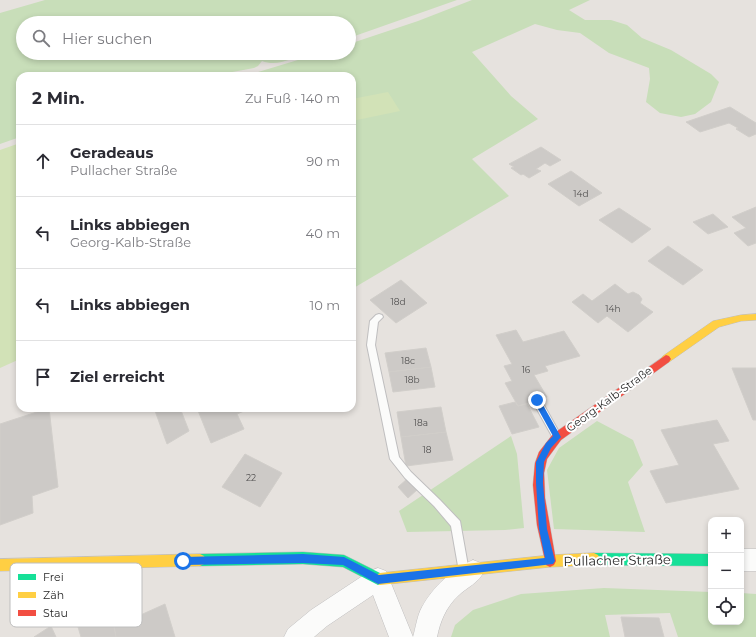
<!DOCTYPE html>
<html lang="de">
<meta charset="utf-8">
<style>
:root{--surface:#fff;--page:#f7f7f7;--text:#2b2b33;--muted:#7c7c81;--line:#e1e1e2}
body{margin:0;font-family:Montserrat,sans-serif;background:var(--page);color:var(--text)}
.controls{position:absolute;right:12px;bottom:12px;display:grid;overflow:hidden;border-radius:8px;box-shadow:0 2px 6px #0003}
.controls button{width:36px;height:36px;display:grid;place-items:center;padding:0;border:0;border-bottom:1px solid var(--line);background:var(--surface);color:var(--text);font:20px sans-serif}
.stop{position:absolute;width:12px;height:12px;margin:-9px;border:3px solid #1a73e8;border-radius:50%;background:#fff}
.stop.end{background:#1a73e8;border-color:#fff;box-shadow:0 1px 4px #0008}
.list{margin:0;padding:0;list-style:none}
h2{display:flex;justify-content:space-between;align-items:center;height:52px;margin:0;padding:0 16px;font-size:17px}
h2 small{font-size:13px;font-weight:400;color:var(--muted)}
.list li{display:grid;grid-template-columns:26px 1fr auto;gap:12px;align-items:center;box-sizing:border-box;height:72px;padding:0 16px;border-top:1px solid var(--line)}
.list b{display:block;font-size:15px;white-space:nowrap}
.list p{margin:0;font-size:13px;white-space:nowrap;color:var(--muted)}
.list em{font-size:13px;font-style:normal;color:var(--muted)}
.icon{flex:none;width:22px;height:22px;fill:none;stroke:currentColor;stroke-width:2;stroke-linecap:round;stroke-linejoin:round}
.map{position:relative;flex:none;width:756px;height:637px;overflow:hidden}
.search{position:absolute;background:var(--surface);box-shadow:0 2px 6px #0003;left:16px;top:16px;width:340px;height:44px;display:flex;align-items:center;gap:10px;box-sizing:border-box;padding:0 14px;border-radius:22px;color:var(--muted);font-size:15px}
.panel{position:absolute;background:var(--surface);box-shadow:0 2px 6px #0003;left:16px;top:72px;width:340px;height:340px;border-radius:12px}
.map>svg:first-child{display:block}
.green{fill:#c8deb9}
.pitch{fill:#d2e2b7}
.building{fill:#cdcac7;stroke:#d1ceca}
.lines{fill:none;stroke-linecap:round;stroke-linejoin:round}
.lane-casing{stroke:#bfbebf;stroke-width:2}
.street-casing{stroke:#bfbebf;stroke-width:1}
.fast-casing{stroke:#bfbebf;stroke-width:1}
.slow-casing{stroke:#bfbebf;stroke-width:1}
.jam-casing{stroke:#bfbebf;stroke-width:1}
.lane{fill:#fbfbfa;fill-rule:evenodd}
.street{fill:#fbfbfa;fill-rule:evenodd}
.fast{fill:#16e098;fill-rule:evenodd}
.slow{fill:#ffcf43;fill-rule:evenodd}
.jam{fill:#f24e42;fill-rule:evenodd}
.route{fill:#1a73e8}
.labels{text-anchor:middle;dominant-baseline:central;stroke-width:4;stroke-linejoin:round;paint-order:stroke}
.number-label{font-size:9px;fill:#515050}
.street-label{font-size:11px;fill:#272727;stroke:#fff}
.near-street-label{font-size:13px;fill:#272727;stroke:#fff}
.key{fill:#fff;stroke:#bebebe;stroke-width:1}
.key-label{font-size:11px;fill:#272727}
</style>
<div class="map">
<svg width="756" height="637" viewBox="0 0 756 637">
<rect width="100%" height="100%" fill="#e6e2de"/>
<path class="green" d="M45,0H457L349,38V23H23V53H308C292,58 278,67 262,61L258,66L254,68L211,76H20V137L0,144V13Z
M472,0H590L569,10L585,20H611L627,25L642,38L671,50L711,74L719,82L711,102L695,114L681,117L660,113L646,102L650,79L649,68L609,53L580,33L557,30L535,24L472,52L511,96L538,119L472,159L509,196L352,289V76H245L321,53H349V44L418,21Z
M597,421L633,440L643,465L628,482L645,532L554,529L547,470L559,448Z
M511,436L517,454L524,528L505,530L407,532L399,511Z
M604,588L711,592V622H741V593L756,594V637H678L670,613L605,615L610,637H451L455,625L473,610L521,594Z"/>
<path class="pitch" d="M388,92L400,111L352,121V99Z
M20,143V359L0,368V150Z"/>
<path class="building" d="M730,107L756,123V134L749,137L736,129L738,128L729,123L700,132L686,122Z
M541,147L561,160L550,166L545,163L536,169L541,171L529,178L523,174L521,175L511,168L514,167L509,164Z
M571,171L602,193L579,206L548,184Z
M756,207V243L748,246L734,233L746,228L732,217Z
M619,208L651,229L632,243L599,220Z
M713,214L728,227L708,234L693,222Z
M668,246L703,270L683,285L648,261Z
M401,280L427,303L396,323L370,300Z
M615,284L628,294L633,292L639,295L642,299L640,303L653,312L628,332L607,316L598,323L572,302L583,294L592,301Z
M516,330L523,342L564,331L580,356L545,366L548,371L534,375L547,397L518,406L505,383L512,381L504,366L512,364L496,335Z
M426,348L431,367L389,372L385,353Z
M431,367L435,387L393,392L389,372Z
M732,368H756V420H753Z
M515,402L518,406L527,404L539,427L512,434L499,406Z
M441,407L446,432L401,437L397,412Z
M49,408L58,487L32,496L33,513L0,525V424Z
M154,408H180L189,431L167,444Z
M197,408H251L237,414L244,429L211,443Z
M717,420L729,441L713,444L739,489L666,503L650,471L679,465L661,430Z
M446,432L453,460L406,466L401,437Z
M245,454L282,473L260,507L222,487Z
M407,479L418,489L408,498L398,487Z
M165,604L175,637H116L114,627Z
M112,614L116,637H81L78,627Z
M621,617L659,618L664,637H625Z
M51,626L56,637H34Z"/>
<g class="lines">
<defs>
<path id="lane" d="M379,314L382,315L383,317L378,322L375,345L399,457L411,472L440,500L460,521L468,566L467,570L463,571L459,570L458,566L451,526L434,506L405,478L390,459L367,345L370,321L376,315Z
M537,397L540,398L559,432L561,435L559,438L556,439L553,438L534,404L533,401L534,398Z"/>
<path id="street" d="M741,549H756V571H741Z
M473,560L481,563L484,571C479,583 467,587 458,596C446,607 440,622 437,637H413C416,627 417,616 422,607C433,587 452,569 473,560Z
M378,568L386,571L413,637H389L373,595L327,626L314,637H284L288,629L311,610L370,571Z"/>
<path id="fast" d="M303,552L344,555L384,575L386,579L384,583L378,585L343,567L303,564L200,566L196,564L194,560L196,556L200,554Z
M594,553L711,554V566L594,565L590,563L588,559L590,555Z"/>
<path id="slow" d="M756,314V320L741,321L719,327L669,362L666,363L663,362L661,359L663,356L713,321L741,315Z
M594,553L598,555L600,559L598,563L594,565L550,567L380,585L376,583L374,579L376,575L380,573L550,555Z
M200,554L204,556L206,560L204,564L200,566L0,571V559Z"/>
<path id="jam" d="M666,355L669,356L671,359L669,362L561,440L547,459L544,473L545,498L556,561L554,565L550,567L546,565L537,525L533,485L535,463L539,452L553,434Z"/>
</defs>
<use href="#lane" class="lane-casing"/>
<use href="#street" class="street-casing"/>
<use href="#fast" class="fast-casing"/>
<use href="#slow" class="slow-casing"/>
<use href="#jam" class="jam-casing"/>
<use href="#lane" class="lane"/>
<use href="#street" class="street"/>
<use href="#fast" class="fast"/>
<use href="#slow" class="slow"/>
<use href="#jam" class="jam"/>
</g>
<path class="route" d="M537,397L539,398L561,437L551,448L544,462L543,483L547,529L555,561L553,564L378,584L343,565L303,563L183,565L180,564L179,561L180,558L183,557L303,554L344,557L379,575L545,558L539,529L536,483V462L546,443L553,436L533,400Z"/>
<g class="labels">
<g class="number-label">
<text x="581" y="193">14d</text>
<text x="398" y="301">18d</text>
<text x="613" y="308">14h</text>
<text x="408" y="360">18c</text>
<text x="526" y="369">16</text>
<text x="412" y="379">18b</text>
<text x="421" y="422">18a</text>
<text x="427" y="449">18</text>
<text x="251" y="477">22</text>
</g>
<g class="street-label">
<text transform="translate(609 399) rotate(-36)">Georg-Kalb-Straße</text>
</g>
<g class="near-street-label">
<text transform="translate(617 560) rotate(-1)">Pullacher Straße</text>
</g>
</g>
<rect x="10" y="563" width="132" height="64" rx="6" class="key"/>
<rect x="18" y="574" width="18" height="6" fill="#16e098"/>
<rect x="18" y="592" width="18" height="6" fill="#ffcf43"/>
<rect x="18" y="610" width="18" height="6" fill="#f24e42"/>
<g class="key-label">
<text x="43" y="581">Frei</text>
<text x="43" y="599">Zäh</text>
<text x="43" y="617">Stau</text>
</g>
</svg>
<div class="controls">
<button>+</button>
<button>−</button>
<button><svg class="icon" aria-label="locate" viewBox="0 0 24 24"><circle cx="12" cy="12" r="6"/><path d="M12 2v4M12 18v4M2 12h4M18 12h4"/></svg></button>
</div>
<div class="stop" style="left:183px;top:561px"></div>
<div class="stop end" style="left:537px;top:400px"></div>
<div class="search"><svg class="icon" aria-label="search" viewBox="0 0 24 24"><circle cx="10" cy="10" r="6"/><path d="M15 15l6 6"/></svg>Hier suchen</div>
<section class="panel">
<h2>2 Min.<small>Zu Fuß · 140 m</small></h2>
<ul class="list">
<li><svg class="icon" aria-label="ahead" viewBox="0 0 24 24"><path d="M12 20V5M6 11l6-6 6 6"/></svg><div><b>Geradeaus</b><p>Pullacher Straße</p></div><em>90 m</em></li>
<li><svg class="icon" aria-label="left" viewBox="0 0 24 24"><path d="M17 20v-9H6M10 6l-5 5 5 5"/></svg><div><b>Links abbiegen</b><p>Georg-Kalb-Straße</p></div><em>40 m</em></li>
<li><svg class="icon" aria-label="left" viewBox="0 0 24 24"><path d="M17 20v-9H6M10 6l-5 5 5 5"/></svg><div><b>Links abbiegen</b></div><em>10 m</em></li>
<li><svg class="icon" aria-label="arrive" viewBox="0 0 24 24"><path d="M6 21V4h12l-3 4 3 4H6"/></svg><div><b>Ziel erreicht</b></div></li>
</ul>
</section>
</div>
